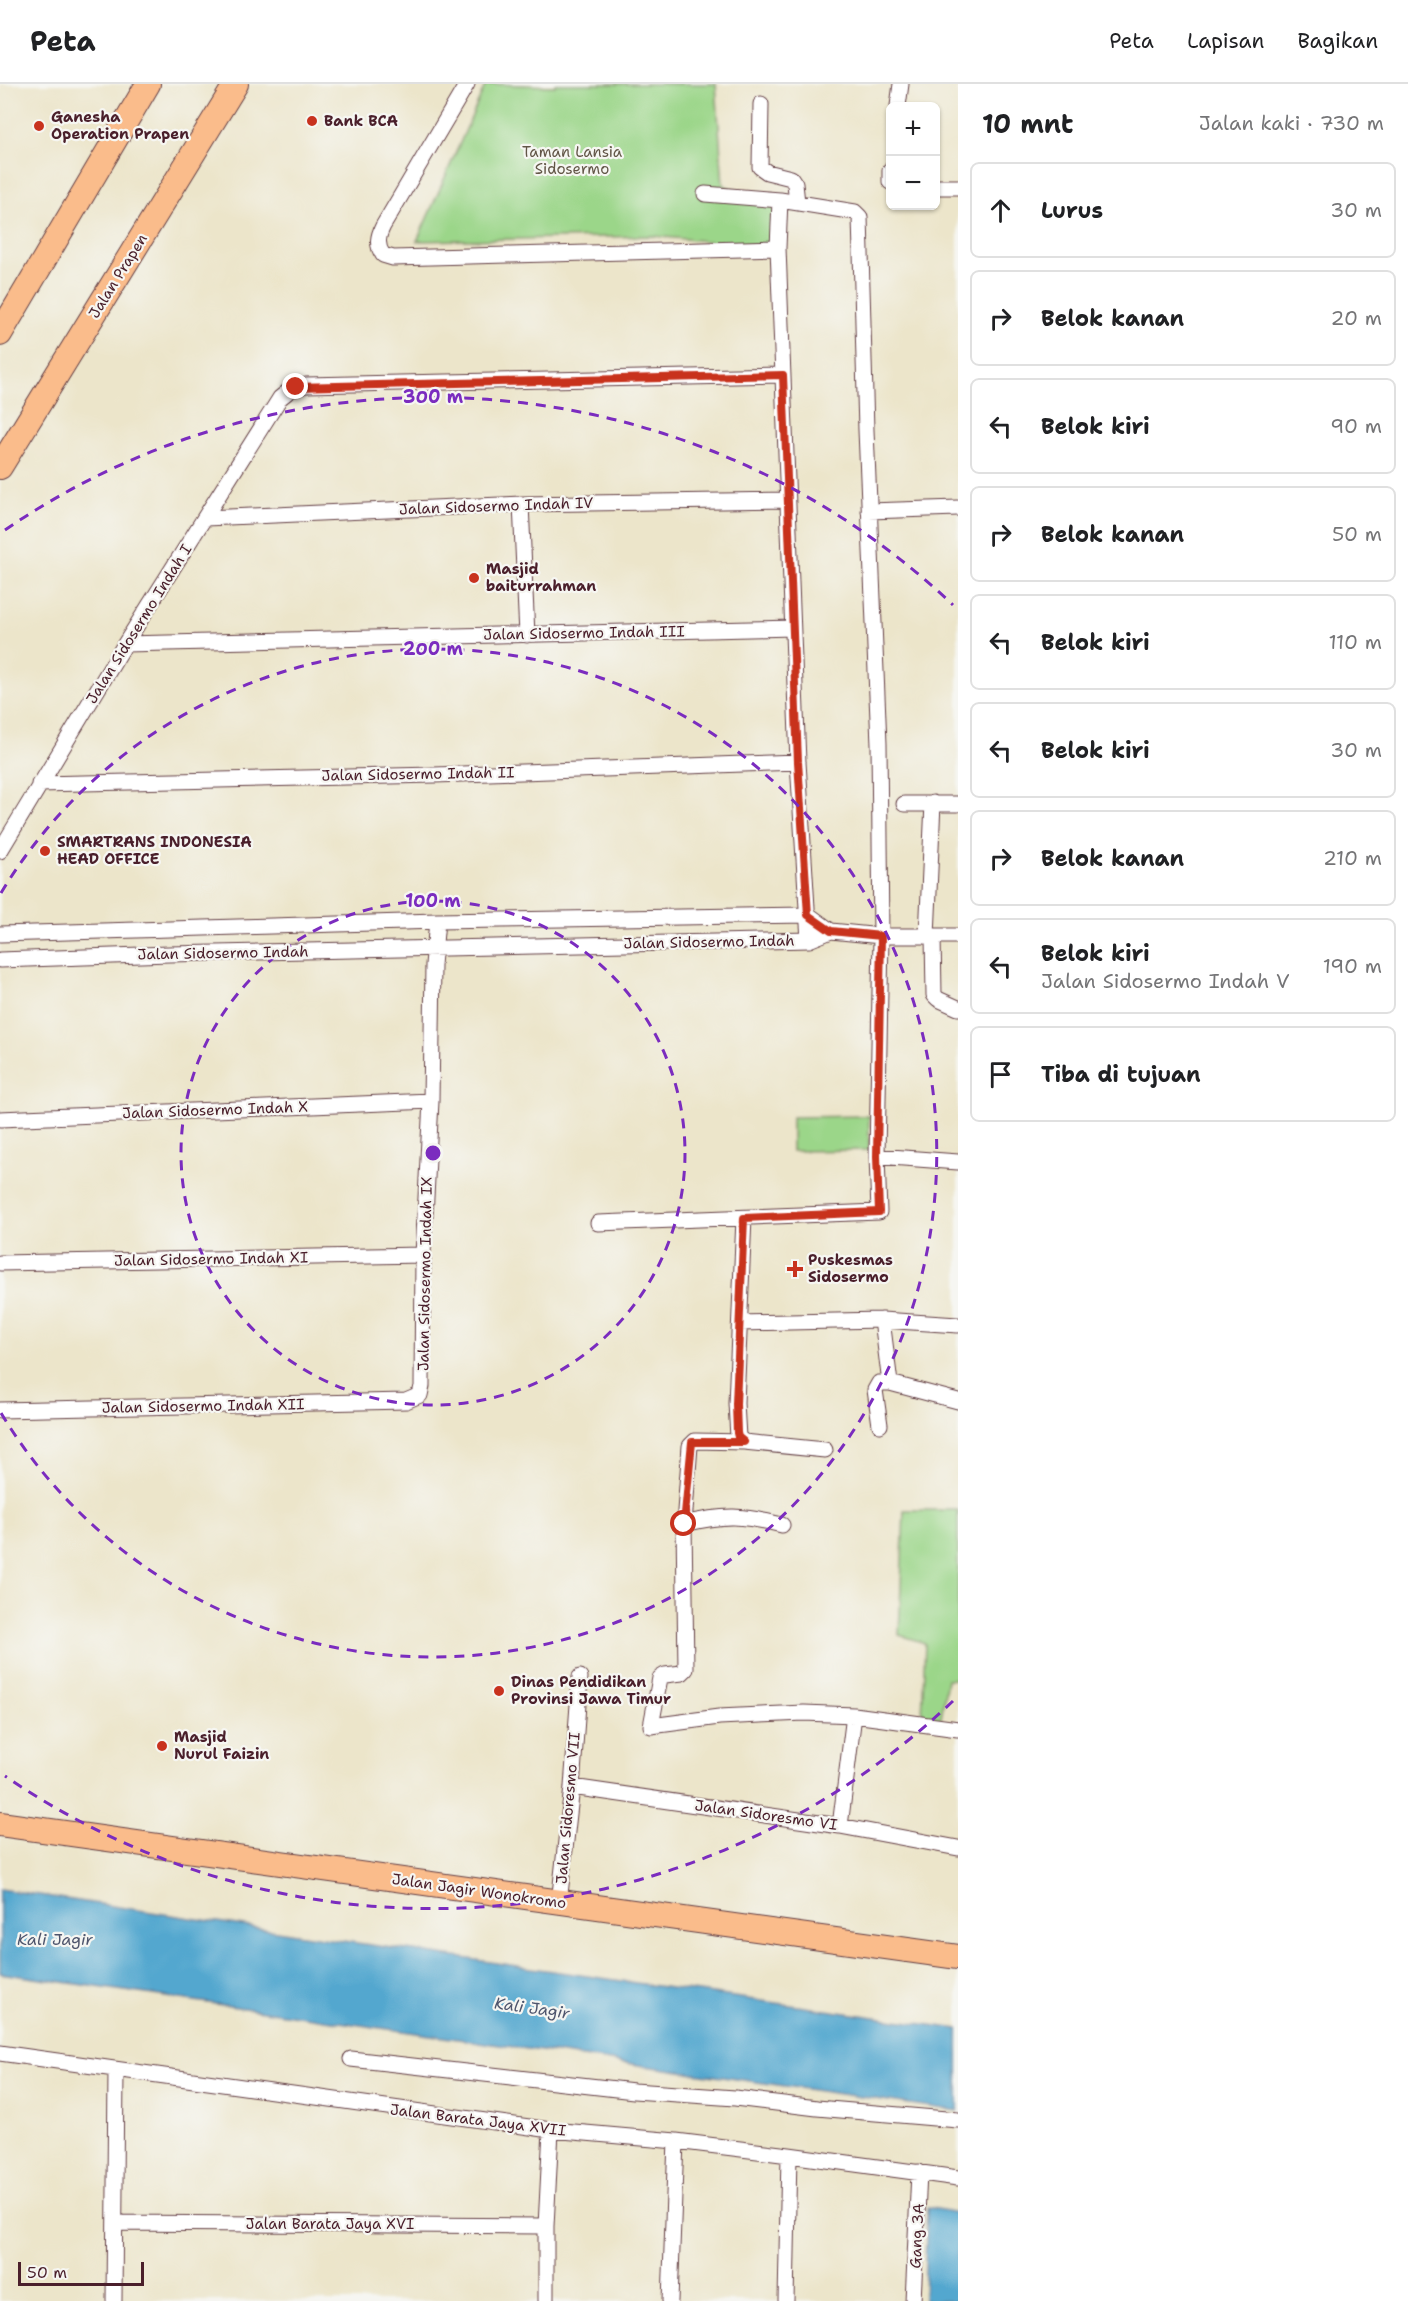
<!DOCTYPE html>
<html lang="id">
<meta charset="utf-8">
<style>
:root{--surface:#fff;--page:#f2f2f2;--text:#202124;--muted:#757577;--line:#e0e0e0}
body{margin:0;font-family:"Shantell Sans",sans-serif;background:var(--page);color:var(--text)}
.controls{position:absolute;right:18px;top:18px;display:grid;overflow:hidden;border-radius:9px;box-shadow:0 2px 4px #0004}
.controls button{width:54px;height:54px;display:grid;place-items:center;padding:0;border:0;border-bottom:2px solid var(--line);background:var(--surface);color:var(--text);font:30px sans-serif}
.scale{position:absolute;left:18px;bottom:15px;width:126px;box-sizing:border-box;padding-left:6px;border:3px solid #4a1f2b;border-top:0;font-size:16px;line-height:21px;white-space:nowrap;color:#4a1f2b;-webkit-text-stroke:4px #f6f6f2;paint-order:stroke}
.stop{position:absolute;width:18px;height:18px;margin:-14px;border:4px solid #c8321e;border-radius:50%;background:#fff}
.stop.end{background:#c8321e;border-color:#fff;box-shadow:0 2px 6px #0008}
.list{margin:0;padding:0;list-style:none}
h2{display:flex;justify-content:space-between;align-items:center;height:78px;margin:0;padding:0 24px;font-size:26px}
h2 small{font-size:20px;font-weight:400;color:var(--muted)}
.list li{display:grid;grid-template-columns:39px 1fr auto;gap:18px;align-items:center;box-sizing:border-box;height:96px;margin:0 12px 12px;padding:0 12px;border:2px solid var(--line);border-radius:9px}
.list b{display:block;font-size:22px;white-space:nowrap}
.list p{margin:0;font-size:20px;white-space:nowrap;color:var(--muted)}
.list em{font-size:20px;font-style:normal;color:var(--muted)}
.icon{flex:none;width:33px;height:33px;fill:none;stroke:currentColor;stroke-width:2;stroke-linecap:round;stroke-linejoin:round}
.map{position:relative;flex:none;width:958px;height:2217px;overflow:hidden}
header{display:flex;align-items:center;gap:36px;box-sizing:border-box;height:84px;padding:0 30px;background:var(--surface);border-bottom:2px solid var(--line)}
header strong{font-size:28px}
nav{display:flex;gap:33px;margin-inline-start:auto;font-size:21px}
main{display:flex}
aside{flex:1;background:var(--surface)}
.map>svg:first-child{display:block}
.green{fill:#9bd689;stroke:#727a5a;stroke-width:1.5}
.water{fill:#53a7cf;stroke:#4e637d;stroke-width:1.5}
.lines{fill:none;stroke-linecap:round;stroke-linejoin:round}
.minor-casing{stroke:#623d43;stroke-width:17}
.primary-casing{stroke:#623d43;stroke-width:26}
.minor{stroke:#fff;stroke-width:15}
.primary{stroke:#fabc8b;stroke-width:24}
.route{stroke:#c8321e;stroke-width:8}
.ring{fill:none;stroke:#7b2cbf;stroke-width:3;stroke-dasharray:10 8}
.poi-dot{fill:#c8321e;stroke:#f6f6f2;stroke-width:2}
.labels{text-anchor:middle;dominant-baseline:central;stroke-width:4.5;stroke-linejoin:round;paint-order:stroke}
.poi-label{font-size:15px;font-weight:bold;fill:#4a1f2b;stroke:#f6f6f2;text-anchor:start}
.park-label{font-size:15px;fill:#625647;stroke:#f6f6f2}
.street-label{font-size:15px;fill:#4a1f2b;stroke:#f6f6f2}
.water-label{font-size:16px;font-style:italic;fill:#4e556d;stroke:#f6f6f2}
.centre{fill:#7b2cbf;stroke:#f6f6f2;stroke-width:3}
.ring-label{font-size:18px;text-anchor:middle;font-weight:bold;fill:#7b2cbf;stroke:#f6f6f2;stroke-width:4.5;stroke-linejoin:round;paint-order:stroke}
</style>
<header>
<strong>Peta</strong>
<nav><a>Peta</a><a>Lapisan</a><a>Bagikan</a></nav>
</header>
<main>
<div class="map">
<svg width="958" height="2217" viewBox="0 0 958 2217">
<rect width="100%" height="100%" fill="#f6f6f2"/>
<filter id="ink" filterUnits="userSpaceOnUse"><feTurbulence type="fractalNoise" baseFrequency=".0167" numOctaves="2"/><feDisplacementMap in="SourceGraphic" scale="12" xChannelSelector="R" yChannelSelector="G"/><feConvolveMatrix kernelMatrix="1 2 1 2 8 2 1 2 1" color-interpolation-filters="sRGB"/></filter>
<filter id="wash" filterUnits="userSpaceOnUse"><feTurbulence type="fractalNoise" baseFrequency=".008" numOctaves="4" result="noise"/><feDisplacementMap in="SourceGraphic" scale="24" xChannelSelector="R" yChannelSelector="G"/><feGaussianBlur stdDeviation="1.35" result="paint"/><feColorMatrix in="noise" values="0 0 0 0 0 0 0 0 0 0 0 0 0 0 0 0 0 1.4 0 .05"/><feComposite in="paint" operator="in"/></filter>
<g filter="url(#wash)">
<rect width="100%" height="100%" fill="#ece5ca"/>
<path class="green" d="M486,0L555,2V0H716L723,101L779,123L778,164L653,152L417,157Z
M869,1032V1066L792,1067V1033Z
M904,1426H958V1595H947L941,1635L922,1633L925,1559L899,1551Z"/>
<path class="water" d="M0,1805L336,1856L958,1945V2027L0,1889Z
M927,2123L958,2129V2217H924Z"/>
</g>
<g filter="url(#ink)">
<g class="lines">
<defs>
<path id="minor" d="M467,0L383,142C378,152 376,161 383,171L393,174L778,164
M761,20L760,83L767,88L791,94L795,100L797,118
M898,22L901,0
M890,86V98
M936,103H958
M780,116L778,164L798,678L809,856
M521,420L527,551
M869,427L958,424
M205,434L521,420L787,416
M125,560L792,544
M39,700L435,691L798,678
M904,720H958
M0,767L125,560L280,314L290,306L306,301L783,291
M0,850L437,837L809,831L831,847L881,852H958
M927,852L933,719
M933,852L934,911L938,915L958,924
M0,876L169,870L809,856L831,847
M0,1035L431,1017
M877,1072L958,1078
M744,1134L736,1319L738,1353L744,1358L825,1366
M598,1139L879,1128L877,1072L881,852L879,660L866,346L860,133L855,128L780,116L705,110
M0,1179L423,1171
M882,1236L890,1299
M740,1239L882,1236L958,1241
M0,1326L406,1317L420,1311L422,1302L423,1171L431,1017L433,881L437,837
M880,1341L875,1306L879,1299H890L958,1317
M744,1358L695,1357L690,1362L684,1440L686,1585L682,1589L665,1591L660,1594L651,1642L719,1633L804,1629L854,1631L958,1645
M684,1440C725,1430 742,1431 782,1441
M572,1703L840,1742L958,1764
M840,1742L854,1631
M559,1819L572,1703L580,1593
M0,1969L551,2046L676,2057L789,2071L958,2094
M351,1975L634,2007L735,2014L817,2024L958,2036
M115,2139L546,2142
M114,2217L116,1987
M546,2217V2142L551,2046
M670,2217L676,2057
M786,2217L789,2071
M913,2217L919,2088"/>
<path id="primary" d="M0,250L148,0
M0,383L236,0
M0,1740L958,1873"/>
</defs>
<use href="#minor" class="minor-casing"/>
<use href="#primary" class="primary-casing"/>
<use href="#minor" class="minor"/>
<use href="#primary" class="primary"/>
</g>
</g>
<g class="lines" filter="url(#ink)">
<path class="route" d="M296,303L783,291L798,678L808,831L831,847L881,852L877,1072L879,1128L744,1134L736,1320L737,1349L738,1353L744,1358H692L684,1440"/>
</g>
<g class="ring">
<circle cx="433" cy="1069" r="252"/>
<path d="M1 809A504 504 0 1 1 1 1329"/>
<path d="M953 1617A756 756 0 0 1 5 1692M5 446A756 756 0 0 1 953 521"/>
</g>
<g class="poi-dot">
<circle cx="312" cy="37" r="6"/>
<circle cx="39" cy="42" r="6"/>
<circle cx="474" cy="494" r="6"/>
<circle cx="45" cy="767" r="6"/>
<path d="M792 1176h6v6h6v6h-6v6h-6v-6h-6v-6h6z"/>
<circle cx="499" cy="1607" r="6"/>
<circle cx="162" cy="1662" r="6"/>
</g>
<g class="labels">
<g class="poi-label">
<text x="51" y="33">Ganesha<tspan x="51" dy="17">Operation Prapen</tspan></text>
<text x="324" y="37">Bank BCA</text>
<text x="486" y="485">Masjid<tspan x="486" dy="17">baiturrahman</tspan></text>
<text x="57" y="758">SMARTRANS INDONESIA<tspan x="57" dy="17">HEAD OFFICE</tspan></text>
<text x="808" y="1176">Puskesmas<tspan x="808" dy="17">Sidosermo</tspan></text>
<text x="511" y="1598">Dinas Pendidikan<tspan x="511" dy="17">Provinsi Jawa Timur</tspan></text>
<text x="174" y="1653">Masjid<tspan x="174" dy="17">Nurul Faizin</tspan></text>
</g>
<g class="park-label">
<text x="572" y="68">Taman Lansia<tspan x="572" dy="17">Sidosermo</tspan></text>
</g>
<g class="street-label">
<text transform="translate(118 192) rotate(-58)">Jalan Prapen</text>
<text transform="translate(496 422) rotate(-2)">Jalan Sidosermo Indah IV</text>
<text transform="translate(139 540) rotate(-58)">Jalan Sidosermo Indah I</text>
<text transform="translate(584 549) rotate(-1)">Jalan Sidosermo Indah III</text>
<text transform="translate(418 690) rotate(-1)">Jalan Sidosermo Indah II</text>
<text transform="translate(709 858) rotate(-1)">Jalan Sidosermo Indah</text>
<text transform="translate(223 869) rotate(-1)">Jalan Sidosermo Indah</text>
<text transform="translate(215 1026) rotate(-2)">Jalan Sidosermo Indah X</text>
<text transform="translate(211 1175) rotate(-1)">Jalan Sidosermo Indah XI</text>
<text transform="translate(425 1190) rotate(-89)">Jalan Sidosermo Indah IX</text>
<text transform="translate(203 1322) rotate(-1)">Jalan Sidosermo Indah XII</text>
<text transform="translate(568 1724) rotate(-85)">Jalan Sidoresmo VII</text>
<text transform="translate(766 1731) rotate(8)">Jalan Sidoresmo VI</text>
<text transform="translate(479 1807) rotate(8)">Jalan Jagir Wonokromo</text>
<text transform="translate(478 2036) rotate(7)">Jalan Barata Jaya XVII</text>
<text x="330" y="2140">Jalan Barata Jaya XVI</text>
<text transform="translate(917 2152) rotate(-87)">Gang 3A</text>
</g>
<g class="water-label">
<text x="55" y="1855">Kali Jagir</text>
<text transform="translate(532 1924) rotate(8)">Kali Jagir</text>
</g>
</g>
<circle cx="433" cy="1069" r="9" class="centre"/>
<g class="ring-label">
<text x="433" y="319">300 m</text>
<text x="433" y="571">200 m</text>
<text x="433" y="823">100 m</text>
</g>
</svg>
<div class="controls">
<button>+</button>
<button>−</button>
</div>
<div class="scale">50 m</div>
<div class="stop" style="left:684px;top:1440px"></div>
<div class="stop end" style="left:296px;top:303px"></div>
</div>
<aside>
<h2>10 mnt<small>Jalan kaki · 730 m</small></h2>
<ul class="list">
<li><svg class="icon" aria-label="ahead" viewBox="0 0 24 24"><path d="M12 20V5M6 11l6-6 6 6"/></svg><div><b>Lurus</b></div><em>30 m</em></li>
<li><svg class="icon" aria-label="right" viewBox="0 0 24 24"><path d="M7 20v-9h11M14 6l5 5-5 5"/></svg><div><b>Belok kanan</b></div><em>20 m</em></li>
<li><svg class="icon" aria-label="left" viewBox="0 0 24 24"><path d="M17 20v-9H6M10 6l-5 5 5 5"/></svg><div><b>Belok kiri</b></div><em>90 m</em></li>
<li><svg class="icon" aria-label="right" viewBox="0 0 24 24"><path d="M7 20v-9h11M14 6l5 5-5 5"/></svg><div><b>Belok kanan</b></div><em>50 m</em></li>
<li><svg class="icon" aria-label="left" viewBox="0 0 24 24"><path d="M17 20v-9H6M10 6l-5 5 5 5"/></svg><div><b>Belok kiri</b></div><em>110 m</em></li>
<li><svg class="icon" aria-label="left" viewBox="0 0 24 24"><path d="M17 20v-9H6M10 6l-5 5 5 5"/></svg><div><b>Belok kiri</b></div><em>30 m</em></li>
<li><svg class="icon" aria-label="right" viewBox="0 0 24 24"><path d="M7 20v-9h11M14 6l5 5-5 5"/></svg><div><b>Belok kanan</b></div><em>210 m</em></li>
<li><svg class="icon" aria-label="left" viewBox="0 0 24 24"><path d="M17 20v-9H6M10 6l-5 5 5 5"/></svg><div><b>Belok kiri</b><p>Jalan Sidosermo Indah V</p></div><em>190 m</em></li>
<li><svg class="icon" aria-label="arrive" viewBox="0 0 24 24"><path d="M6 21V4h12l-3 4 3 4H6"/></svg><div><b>Tiba di tujuan</b></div></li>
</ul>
</aside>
</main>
